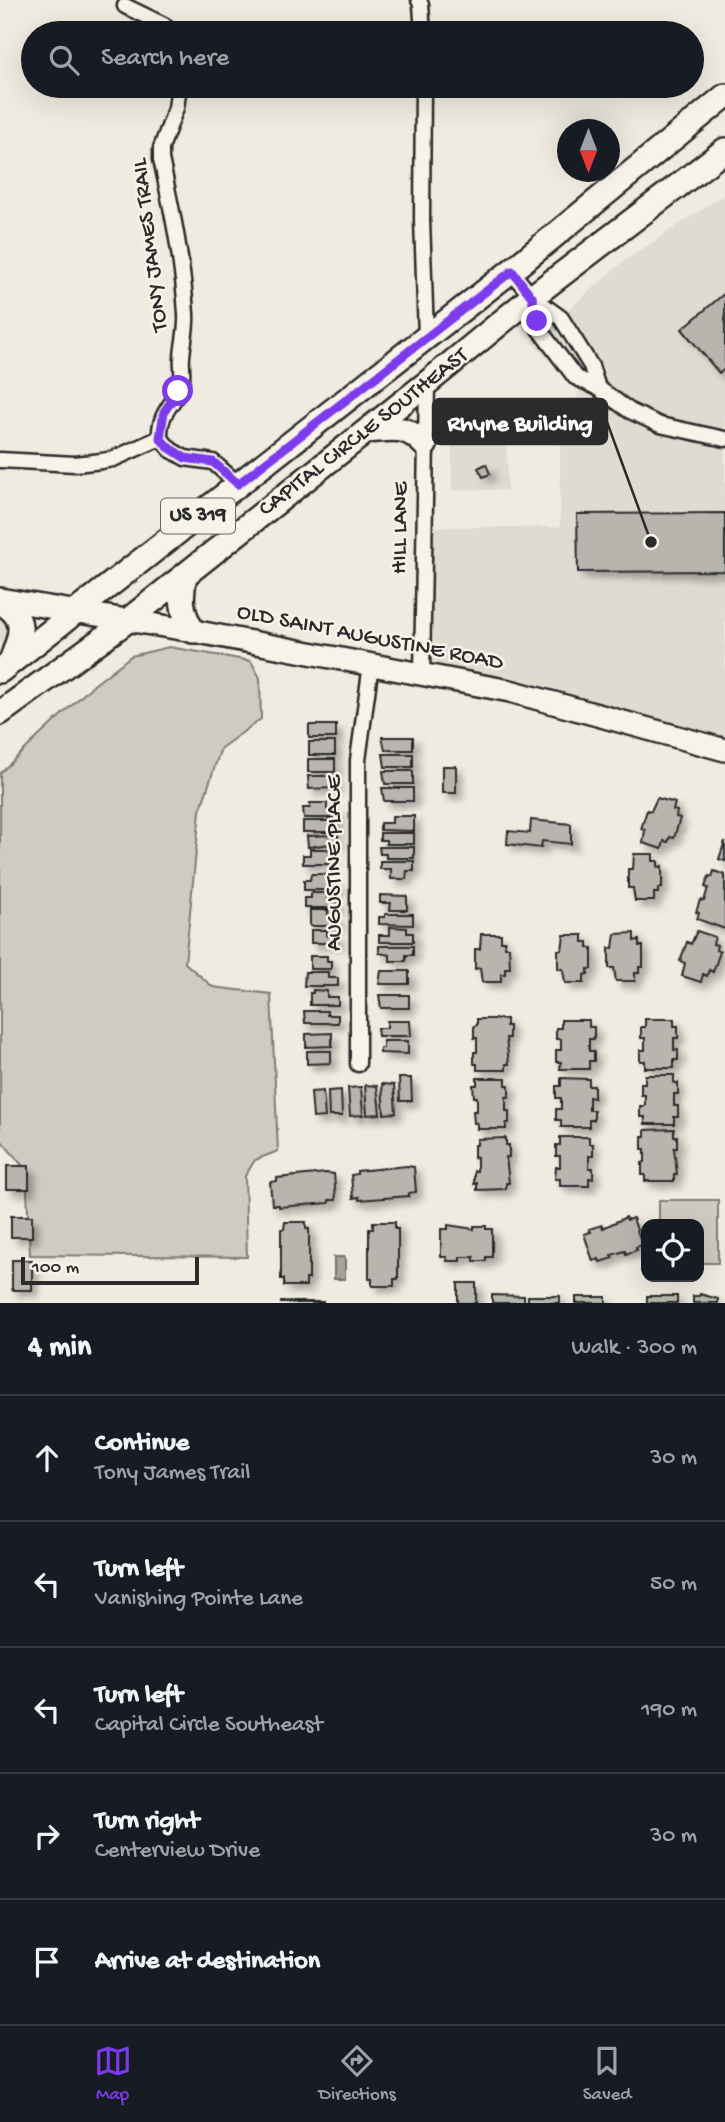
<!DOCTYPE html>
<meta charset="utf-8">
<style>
:root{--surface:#171b24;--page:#242831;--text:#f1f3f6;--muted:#9ea1a6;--line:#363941;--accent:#7c3aed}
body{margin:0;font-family:"Gochi Hand",sans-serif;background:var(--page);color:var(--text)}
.controls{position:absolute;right:21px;bottom:21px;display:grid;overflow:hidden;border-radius:14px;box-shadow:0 7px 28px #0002}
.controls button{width:63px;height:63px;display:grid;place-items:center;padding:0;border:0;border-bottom:2px solid var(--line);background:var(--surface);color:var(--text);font:35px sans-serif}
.compass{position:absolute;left:557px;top:119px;width:63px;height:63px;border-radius:50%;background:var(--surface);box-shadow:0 7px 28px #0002;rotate:180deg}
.scale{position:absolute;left:21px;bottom:18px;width:178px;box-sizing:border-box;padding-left:7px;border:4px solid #2b2b2b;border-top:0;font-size:19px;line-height:24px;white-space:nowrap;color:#2b2b2b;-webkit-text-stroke:5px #f7f3e8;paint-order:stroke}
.stop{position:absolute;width:21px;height:21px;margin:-16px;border:5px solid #7c3aed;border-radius:50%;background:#fff}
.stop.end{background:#7c3aed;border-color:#fff;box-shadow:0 2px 7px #0008}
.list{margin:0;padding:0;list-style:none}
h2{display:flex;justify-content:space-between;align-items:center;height:91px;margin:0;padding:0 28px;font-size:30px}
h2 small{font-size:23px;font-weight:400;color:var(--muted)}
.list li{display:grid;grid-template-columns:46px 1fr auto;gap:21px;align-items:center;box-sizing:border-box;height:126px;padding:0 28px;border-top:2px solid var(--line)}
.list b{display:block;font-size:26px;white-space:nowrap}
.list p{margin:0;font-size:23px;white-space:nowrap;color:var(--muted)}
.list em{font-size:23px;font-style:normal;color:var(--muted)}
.icon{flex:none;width:38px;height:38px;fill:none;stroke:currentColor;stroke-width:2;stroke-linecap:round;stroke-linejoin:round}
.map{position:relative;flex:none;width:725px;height:1303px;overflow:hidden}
.search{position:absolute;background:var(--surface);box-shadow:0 7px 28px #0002;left:21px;right:21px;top:21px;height:77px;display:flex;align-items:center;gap:18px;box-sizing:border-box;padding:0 24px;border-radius:38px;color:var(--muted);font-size:26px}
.sheet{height:721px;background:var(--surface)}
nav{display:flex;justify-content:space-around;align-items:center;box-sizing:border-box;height:98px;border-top:2px solid var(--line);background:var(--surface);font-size:19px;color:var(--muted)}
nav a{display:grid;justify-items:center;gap:4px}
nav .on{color:var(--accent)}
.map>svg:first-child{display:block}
.built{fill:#dedbd1}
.green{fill:#cfcbc2;stroke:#7d7b76;stroke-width:2}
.water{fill:#a4a29a;stroke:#74726e;stroke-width:2}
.building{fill:#b8b5ae;stroke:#2b2b2b;stroke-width:2;filter:url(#shadow)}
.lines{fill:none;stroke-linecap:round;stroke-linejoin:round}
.street-casing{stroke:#2b2b2b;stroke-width:19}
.secondary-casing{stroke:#2b2b2b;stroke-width:26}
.primary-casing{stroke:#2b2b2b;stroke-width:28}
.street{stroke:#f7f3e8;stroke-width:14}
.secondary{stroke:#f7f3e8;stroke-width:21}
.primary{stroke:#f7f3e8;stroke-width:23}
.route{stroke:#7c3aed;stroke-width:9}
.labels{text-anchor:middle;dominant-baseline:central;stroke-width:5;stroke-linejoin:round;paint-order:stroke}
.shield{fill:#f7f3e8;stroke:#686764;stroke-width:2}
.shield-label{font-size:21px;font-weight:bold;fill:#2b2b2b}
.street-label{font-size:23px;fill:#2b2b2b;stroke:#f7f3e8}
.leader{fill:none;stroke:#2b2b2b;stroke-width:2.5}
.callout-dot{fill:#2b2b2b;stroke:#f7f3e8;stroke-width:2.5}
.callout{fill:#2b2b2b;stroke:#2b2b2b;stroke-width:2.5}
.callout-label{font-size:24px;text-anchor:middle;font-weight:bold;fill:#fff}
</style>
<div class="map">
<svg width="725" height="1303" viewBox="0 0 725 1303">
<defs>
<filter id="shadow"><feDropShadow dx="6" dy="6" stdDeviation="3.5" flood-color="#0004"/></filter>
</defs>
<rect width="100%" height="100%" fill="#efebe0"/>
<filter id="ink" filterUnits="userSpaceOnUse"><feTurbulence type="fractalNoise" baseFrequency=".0143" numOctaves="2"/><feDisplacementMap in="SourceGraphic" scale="14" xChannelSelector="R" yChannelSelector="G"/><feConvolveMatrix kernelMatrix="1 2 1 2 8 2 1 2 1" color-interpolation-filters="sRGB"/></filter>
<g filter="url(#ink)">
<path class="built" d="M725,194V741L433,668L431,527H560V442L579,391L531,342L623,262Z
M452,434H507V490H452Z
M0,611L12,615L9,642L0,649Z"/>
<path class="green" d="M169,647L251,661L260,678L261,719L221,748L200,811L185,963L213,987L271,994L278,1151L255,1160L245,1176L247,1257L30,1255L26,1170L0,1139V773L90,688L131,656Z
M659,1200H718V1263H699V1224H659Z"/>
<path class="water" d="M334,1257H345V1279H334Z"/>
<path class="building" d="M725,293V369L719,373L682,329Z
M486,464L490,474L483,477L478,468Z
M725,513V571L578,572L577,514Z
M309,725H336V738H309Z
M382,737H413V750H385Z
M309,742H335V755H309Z
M383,754H413V767H385Z
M308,759H335V772H308Z
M442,766H456V793H442Z
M383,771H413V784H385Z
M308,776H335V788L309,789Z
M382,788H413V801H384Z
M657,798L675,803L673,810L677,811L676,817L680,818L674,838L670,837L668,842L664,841L662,849L643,843L645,830L641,829L647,810L651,811Z
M310,803H327V810H338V818H304L303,808H310Z
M392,816H414V831L380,830V823H392Z
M531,820L571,824V844L542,841L541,848L507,844L508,831L530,833Z
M303,821H338V829H332V832H303Z
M380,833H414V844H386V840H380Z
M338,835V843L308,847L307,836Z
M725,841V861L719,859Z
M379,847H414V858H386V854H380Z
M310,849H327L330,851L331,864H303V855H310Z
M634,854H653V861H658V867L662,866V888H658V893H654V901H635L633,888H628V869H633Z
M380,861H414V871H407L406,879H391V869H380Z
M714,871L725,875V929L697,919L699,913L696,912L700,900L704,901L708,888L705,887L709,876L712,877Z
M311,874H327V882H338V890H304V880H310Z
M311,893H327V900H338V908H304V898H311Z
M380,895L407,896V910H390L391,903H380Z
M310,910H328V918H338V926H310Z
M385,914H413V925L379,924V917H385Z
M390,927L407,928V933H413V942H379V935H390Z
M311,930H327V936H338V943H311Z
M697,931L715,937L713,944L717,945L716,950L720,952L713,972L709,970L707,976L703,974L701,982L682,976L685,963L680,961L687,942L691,944Z
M634,933V941L639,940V946H643V967H639V973H635V981H616L614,968H609V948H613L615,934Z
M481,934H501V941H505V947H509L510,968H505V974H501V982H482L480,968L475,969V949H480Z
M564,935H583V942H588V948H592V969H588V974L584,975V983H565L563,969H558V950H562Z
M379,946H413V955H406V961H390V955L379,953Z
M310,956H327V961H331V969H310Z
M381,971H409V984H379Z
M305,972H328V978H338V986H304Z
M313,990L327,991V997H338V1005H310V993H313Z
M379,995H409V1008H381Z
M304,1011H327V1015H338V1023H305Z
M477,1019H506V1026H509V1038H506L509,1064H506V1070H477V1064H474V1052H477V1038H474V1026L477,1025Z
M645,1019H674V1026H678V1038H674V1050H678V1060H674V1068H645V1061H640V1050H645V1038H641V1027H645Z
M561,1020H589V1027H594V1039H589V1051H594V1061H589V1069H560L561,1062H556V1050H561V1039H556V1028H561Z
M387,1021H410L411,1036H378L377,1028H387Z
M332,1033V1046L306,1047V1034Z
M383,1041H408V1054L380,1053V1048H383Z
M307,1051H331V1063L307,1064Z
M645,1075H674V1083H678V1094H674V1106H678V1117H674V1124H645V1117H640V1106H645V1095H641V1083H645Z
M399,1078H411L412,1101H400Z
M477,1078H506V1085H509V1097H506V1111H509V1123H506V1129H477V1123H474L473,1111H477V1097H474L473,1085H477Z
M561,1078L589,1079V1086H594V1098L589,1097V1110H594V1120H589V1127H561V1120H556V1109H561V1098H556V1086H561Z
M382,1084L394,1085L396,1113L384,1114Z
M365,1085L377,1086L380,1114L367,1115Z
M361,1087L363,1115L350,1116L348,1088Z
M341,1090L342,1116H329L328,1091Z
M323,1091L325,1117L313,1118L311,1092Z
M674,1129V1136H677V1148H674L677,1174H674V1181H645V1175H642V1163L645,1162V1149H642V1136H645V1130Z
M560,1137H589V1144H593V1156H589V1168H593V1179L589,1178V1186H560V1179H555L556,1167H560V1156H556V1145H560Z
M506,1138V1145H509V1157H506L509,1183H506V1189L477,1190V1183L474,1184V1171H477V1157L474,1158V1145H477V1139Z
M7,1166H29V1189H7Z
M407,1166L414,1167L416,1192L409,1193V1196L359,1200V1197L353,1198L351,1175L357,1174V1171Z
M326,1173L334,1174L336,1200H329V1203L279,1207V1205H272L270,1182L277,1181V1178Z
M11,1216H32V1237H11Z
M626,1217L627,1220L633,1218L642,1245L636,1247L637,1250L626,1254L625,1251L611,1255L613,1258L600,1262L599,1259L593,1261L584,1234L591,1232L589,1229L602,1225L603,1228Z
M285,1222H306V1229H309V1279H306V1286H284V1279H281V1229H284Z
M373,1222H395V1229H398V1279H394V1286H372V1279H369V1229H373Z
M448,1225L474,1229V1226H486V1229H492V1257H486V1261H474V1257H460V1261H447V1257H441V1229H448Z
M12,1260H32V1290H12Z
M458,1283H476V1303H458Z
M700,1294L718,1299V1303H693V1296H700Z
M492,1295L524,1296V1303H492Z
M528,1296H560V1303H528Z
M647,1296H677V1303H647Z
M576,1297H606V1303H576Z
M281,1302H323V1303H281Z"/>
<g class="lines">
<defs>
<path id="street" d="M419,0L421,5L423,33
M125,6L164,25L171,33
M423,86L422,219L426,336
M511,271L532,297L561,318L591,366L598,388
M532,297L539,329L575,377L598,388L630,411L660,425L725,439
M160,438C158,408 180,402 182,379C183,371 181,364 182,357C183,342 187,329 186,314C183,262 172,210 161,159V148L176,108L179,86
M160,438L171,450L185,458L213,462L238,484
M0,460L75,464L102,461L113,459L160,438
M422,674L427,383
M358,1064V760L371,664"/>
<path id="secondary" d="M0,599L193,631L510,691L725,750"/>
<path id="primary" d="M367,431C393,429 406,424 425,445
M185,575C181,597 180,611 193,631
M0,602C29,618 21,635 11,661
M0,671L511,271L725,96
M0,713L127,621L427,383L532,297L725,150"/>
</defs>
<use href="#street" class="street-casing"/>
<use href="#secondary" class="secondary-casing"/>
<use href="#primary" class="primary-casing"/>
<use href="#street" class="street"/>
<use href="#secondary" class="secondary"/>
<use href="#primary" class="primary"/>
</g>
</g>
<g class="lines" filter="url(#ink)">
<path class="route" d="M178,391L164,412L160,438L168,447L185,458L213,462L238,484L512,271L532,297L537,321"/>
</g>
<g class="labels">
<rect class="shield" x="161" y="498.5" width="74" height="35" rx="5"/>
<g class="shield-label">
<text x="198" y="516">US 319</text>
</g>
<g class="street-label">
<text transform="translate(151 245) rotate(-97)">TONY JAMES TRAIL</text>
<text transform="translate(364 433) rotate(-38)">CAPITAL CIRCLE SOUTHEAST</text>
<text transform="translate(401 528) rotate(-89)">HILL LANE</text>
<text transform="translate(370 638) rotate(11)">OLD SAINT AUGUSTINE ROAD</text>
<text transform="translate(335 863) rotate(-90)">AUGUSTINE PLACE</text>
</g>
</g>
<path class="leader" d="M651 542L607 422"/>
<circle class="callout-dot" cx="651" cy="542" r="7"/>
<rect class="callout" x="433" y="399" width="174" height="45" rx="7"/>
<g class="callout-label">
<text x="520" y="430">Rhyne Building</text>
</g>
</svg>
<div class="controls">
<button><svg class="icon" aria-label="locate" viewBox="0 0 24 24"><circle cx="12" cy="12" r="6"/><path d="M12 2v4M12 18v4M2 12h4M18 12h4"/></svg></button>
</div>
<svg class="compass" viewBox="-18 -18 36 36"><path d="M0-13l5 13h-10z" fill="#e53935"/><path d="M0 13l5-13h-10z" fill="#9ea1a6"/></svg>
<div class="scale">100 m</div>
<div class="stop" style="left:178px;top:391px"></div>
<div class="stop end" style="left:537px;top:321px"></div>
<div class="search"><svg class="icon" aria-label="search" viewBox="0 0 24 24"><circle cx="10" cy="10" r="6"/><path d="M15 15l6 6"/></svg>Search here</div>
</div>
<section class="sheet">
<h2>4 min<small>Walk · 300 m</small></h2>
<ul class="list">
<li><svg class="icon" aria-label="ahead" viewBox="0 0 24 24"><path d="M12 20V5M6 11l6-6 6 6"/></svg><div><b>Continue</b><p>Tony James Trail</p></div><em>30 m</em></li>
<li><svg class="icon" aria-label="left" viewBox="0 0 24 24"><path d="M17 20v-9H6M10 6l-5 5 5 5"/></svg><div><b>Turn left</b><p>Vanishing Pointe Lane</p></div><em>50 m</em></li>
<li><svg class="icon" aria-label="left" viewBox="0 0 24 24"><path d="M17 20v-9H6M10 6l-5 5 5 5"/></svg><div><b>Turn left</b><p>Capital Circle Southeast</p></div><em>190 m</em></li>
<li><svg class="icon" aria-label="right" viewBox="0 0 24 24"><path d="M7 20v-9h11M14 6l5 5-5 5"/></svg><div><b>Turn right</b><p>Centerview Drive</p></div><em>30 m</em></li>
<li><svg class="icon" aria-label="arrive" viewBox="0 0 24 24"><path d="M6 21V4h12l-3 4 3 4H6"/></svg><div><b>Arrive at destination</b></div></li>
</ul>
</section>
<nav>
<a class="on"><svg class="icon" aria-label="map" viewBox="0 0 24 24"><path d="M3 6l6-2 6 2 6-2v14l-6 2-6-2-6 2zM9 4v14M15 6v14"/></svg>Map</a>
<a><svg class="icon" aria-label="directions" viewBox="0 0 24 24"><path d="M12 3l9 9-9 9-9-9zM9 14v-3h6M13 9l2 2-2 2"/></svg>Directions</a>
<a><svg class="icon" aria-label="saved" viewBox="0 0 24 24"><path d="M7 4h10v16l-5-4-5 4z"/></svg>Saved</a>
</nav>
